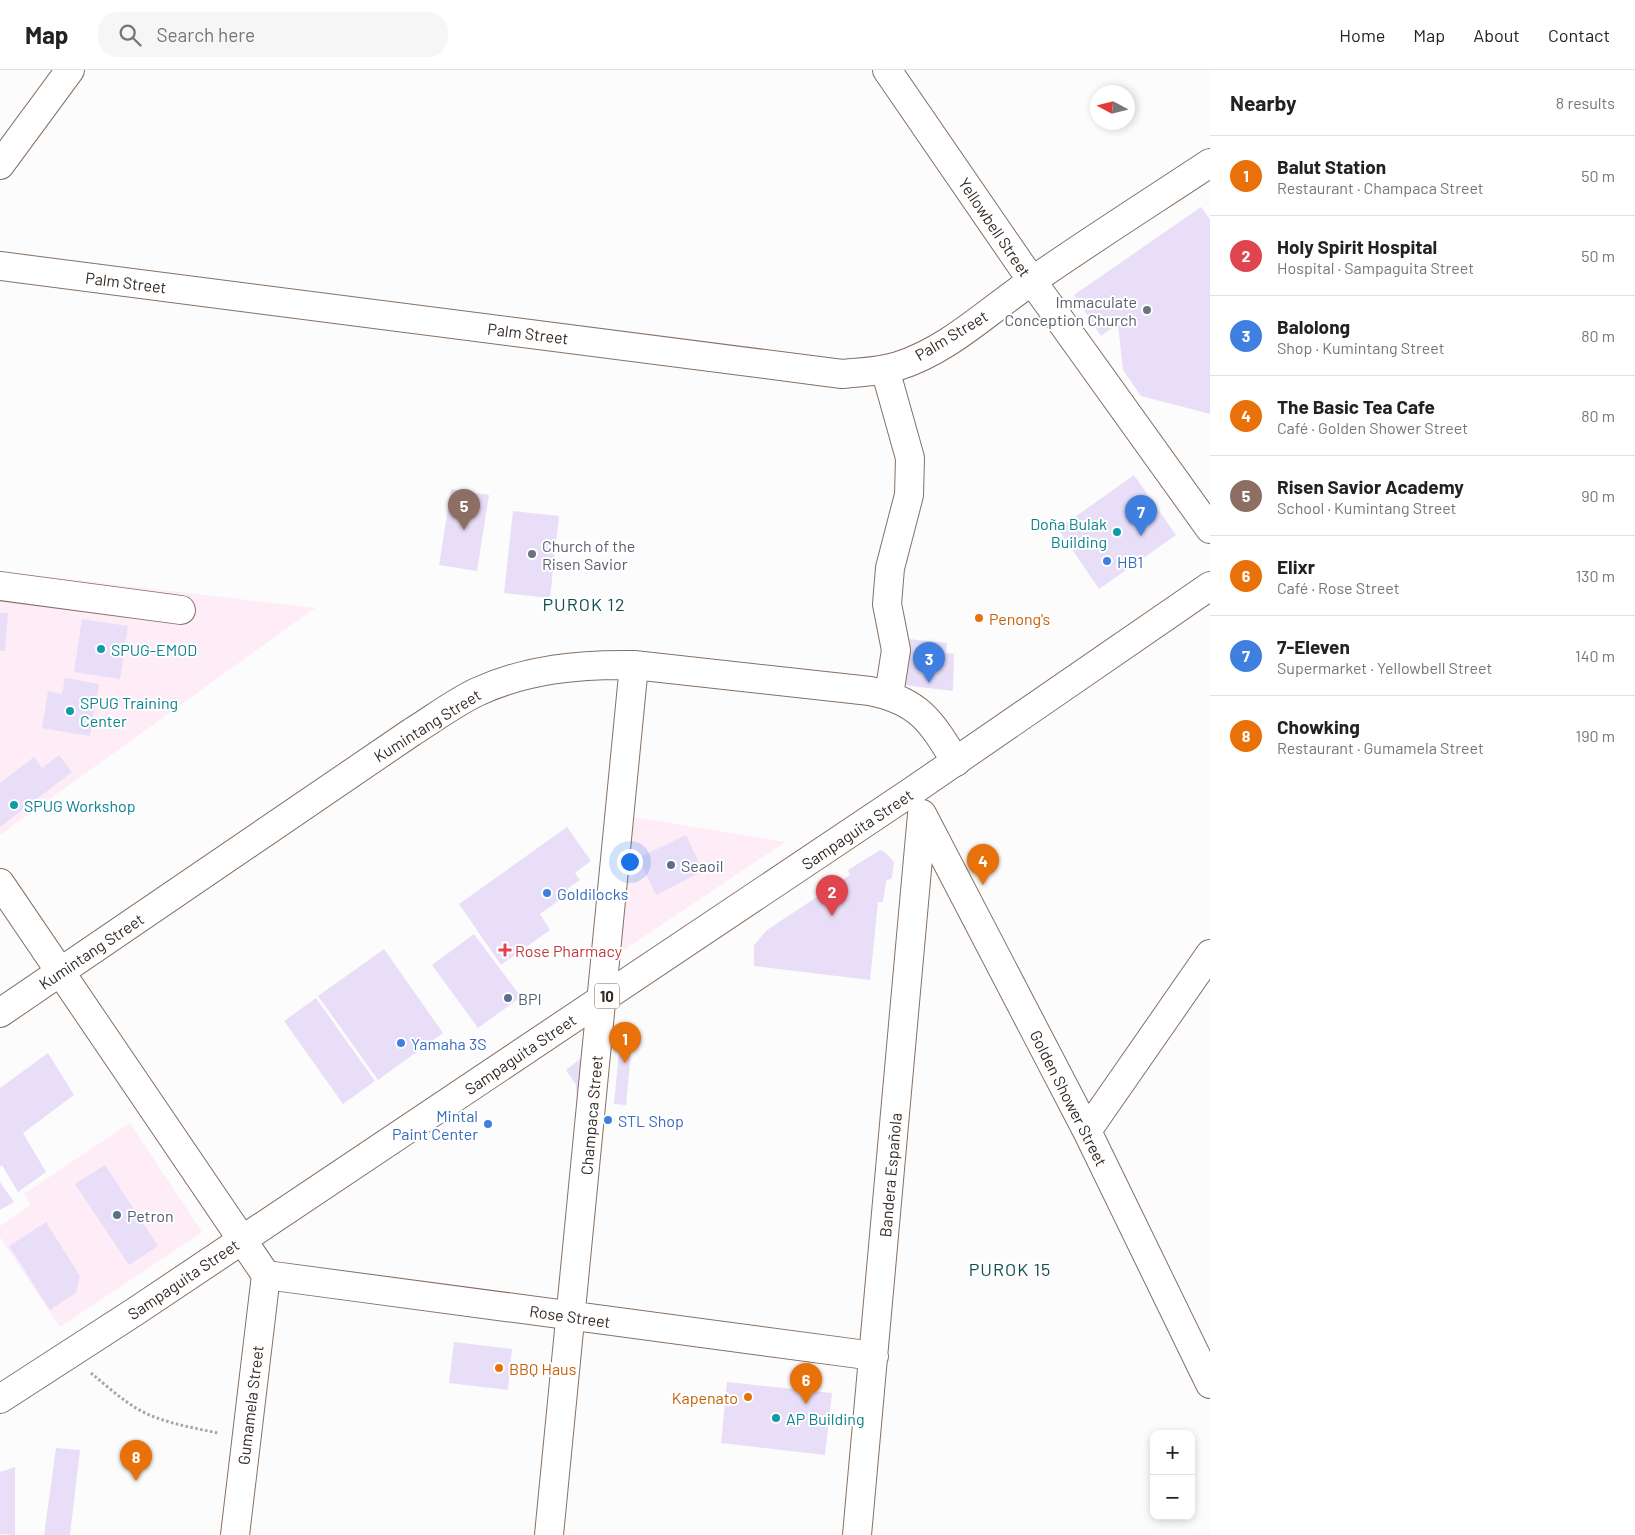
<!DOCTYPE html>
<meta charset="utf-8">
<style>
:root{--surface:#fff;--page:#f6f6f6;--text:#222;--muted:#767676;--line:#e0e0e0;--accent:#1a73e8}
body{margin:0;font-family:Barlow,sans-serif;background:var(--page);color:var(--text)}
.controls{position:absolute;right:15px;bottom:15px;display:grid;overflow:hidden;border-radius:10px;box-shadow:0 2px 8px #0003}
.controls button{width:45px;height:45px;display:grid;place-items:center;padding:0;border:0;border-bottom:1px solid var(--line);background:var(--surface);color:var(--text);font:25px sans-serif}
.compass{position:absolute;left:1090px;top:15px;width:45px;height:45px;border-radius:50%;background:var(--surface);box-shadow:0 2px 8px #0003;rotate:277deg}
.you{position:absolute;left:629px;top:791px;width:18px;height:18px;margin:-12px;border:4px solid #fff;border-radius:50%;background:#1a73e8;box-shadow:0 0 0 8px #1a73e833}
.badge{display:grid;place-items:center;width:32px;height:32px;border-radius:50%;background:var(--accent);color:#fff;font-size:16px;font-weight:700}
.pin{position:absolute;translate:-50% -41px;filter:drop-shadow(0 1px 2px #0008)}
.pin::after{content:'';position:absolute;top:26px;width:18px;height:15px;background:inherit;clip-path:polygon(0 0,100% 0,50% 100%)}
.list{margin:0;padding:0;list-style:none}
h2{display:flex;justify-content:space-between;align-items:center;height:65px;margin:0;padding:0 20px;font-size:21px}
h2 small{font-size:16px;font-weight:400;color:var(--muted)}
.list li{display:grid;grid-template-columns:32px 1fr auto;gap:15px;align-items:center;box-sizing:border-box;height:80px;padding:0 20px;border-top:1px solid var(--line)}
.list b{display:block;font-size:19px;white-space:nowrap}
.list p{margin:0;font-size:16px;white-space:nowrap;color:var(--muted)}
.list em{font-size:16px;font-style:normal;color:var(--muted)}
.icon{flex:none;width:28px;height:28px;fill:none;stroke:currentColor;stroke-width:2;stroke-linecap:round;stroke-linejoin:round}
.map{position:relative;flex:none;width:1210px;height:1465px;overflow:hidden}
header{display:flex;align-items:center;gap:30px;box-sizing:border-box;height:70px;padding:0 25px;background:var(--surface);border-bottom:1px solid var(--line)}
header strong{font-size:24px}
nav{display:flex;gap:28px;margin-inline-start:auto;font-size:18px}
.search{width:350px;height:45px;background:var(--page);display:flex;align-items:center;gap:12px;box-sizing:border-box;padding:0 18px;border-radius:20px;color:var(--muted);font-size:19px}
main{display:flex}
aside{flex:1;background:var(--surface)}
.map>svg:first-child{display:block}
.commercial{fill:#feecf6}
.building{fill:#e9def8}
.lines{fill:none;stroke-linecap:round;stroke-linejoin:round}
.minor-casing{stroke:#867061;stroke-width:30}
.highway-casing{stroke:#867061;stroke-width:30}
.path{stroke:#a8a4a2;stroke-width:3;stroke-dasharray:2.5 2.5;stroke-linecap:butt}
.minor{stroke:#fff;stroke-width:28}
.highway{stroke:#fff;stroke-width:28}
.worship-dot{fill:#6b7280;stroke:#fff;stroke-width:2}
.culture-dot{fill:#0f9aa8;stroke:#fff;stroke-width:2}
.shop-dot{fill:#3f7fe0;stroke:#fff;stroke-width:2}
.food-dot{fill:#e8710a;stroke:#fff;stroke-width:2}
.service-dot{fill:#5c6f8a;stroke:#fff;stroke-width:2}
.health-dot{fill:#e0444e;stroke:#fff;stroke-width:2}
.labels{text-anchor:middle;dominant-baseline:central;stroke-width:4;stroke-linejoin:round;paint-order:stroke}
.shield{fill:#fff;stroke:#706965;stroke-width:1}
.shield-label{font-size:15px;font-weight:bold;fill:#332923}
.street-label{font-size:16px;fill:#332923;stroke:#fff}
.worship-label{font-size:16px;fill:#5b616d;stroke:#fff;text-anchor:end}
.culture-label{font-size:16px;fill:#0d838f;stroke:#fff;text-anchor:start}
.shop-label{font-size:16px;fill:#366cbe;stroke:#fff;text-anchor:start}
.food-label{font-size:16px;fill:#c56008;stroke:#fff;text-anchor:start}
.service-label{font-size:16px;fill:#4e5e75;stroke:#fff;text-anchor:start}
.health-label{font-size:16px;fill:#be3a42;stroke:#fff;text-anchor:start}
.neighbourhood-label{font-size:18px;letter-spacing:1px;fill:#104e4d;stroke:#fff}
</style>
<header>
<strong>Map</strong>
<div class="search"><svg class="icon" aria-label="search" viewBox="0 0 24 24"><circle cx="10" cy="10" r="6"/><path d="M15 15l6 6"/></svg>Search here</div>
<nav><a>Home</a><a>Map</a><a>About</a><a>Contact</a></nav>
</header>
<main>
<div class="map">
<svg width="1210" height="1465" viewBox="0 0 1210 1465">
<rect width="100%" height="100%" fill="#fcfcfc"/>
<path class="commercial" d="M0,501L315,538L0,765Z
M634,747L785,772L619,883Z
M130,1053L202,1162L60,1257L0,1167V1156L31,1135L24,1124Z"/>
<path class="building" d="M1201,137L1210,149V344L1141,326L1123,300L1118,254L1101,266L1074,225Z
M1134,405L1176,465L1099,519L1058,459Z
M451,419L489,425L477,501L439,495Z
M513,441L559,446L550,528L504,523Z
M0,543H8L5,581H0Z
M82,549L128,556L120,609L74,602Z
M908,569L947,573L946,583L954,584L953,621L903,615Z
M65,608L99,614L90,666L42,658L48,621L62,624Z
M59,685L72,702L0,757V713L34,687L42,698Z
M567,757L591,791L575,803L580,810L566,820L568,824L540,844L550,860L501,895L459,834Z
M686,765L703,801L656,825L638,788Z
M880,780L886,783L894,792L892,808L886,811L883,832H878L870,910L754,896V875L767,860L850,805L848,800Z
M474,864L521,927L478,958L432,895Z
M384,879L443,963L378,1010L318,926Z
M316,928L375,1011L343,1034L284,951Z
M619,981H631L626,1035L614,1034Z
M589,982L585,1034H577L576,1015L566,1000Z
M48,983L74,1025L23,1063L46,1102L18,1122L2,1095L0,1097V1018Z
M105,1095L158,1176L129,1195L75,1114Z
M0,1112L14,1132L0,1140Z
M46,1152L80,1206L76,1223L50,1240L9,1176Z
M454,1272L512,1279L508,1320L449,1313Z
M727,1312L832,1323L825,1385L721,1373Z
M56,1378L80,1380L70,1465H44Z
M15,1397V1465L0,1464V1402Z"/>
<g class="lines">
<defs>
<path id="minor" d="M887,0L1032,211L1210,459
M0,95L70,0
M0,196L842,304C861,302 880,302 898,296C949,280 989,240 1032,211C1091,170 1151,132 1210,93
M885,299L910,388L909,425L890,498L887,534L896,580L889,625
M0,516L181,540
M922,744L1087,1061L1210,1314
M0,813L266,1205
M0,943L412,662C433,649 454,633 477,622C527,599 580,594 634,595L870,621C919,631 931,651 956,692
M1087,1061L1210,884
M266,1205L874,1286
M235,1465L266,1205
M549,1465L634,595
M857,1465L922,744"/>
<path id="highway" d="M0,1329L136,1241L911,722L1210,516"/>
</defs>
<use href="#minor" class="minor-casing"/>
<use href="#highway" class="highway-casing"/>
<path class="path" d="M91,1303C108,1317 126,1334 147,1344C170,1354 194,1358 218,1363"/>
<use href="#minor" class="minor"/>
<use href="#highway" class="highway"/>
</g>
<g class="worship-dot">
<circle cx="1147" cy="240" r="5"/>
<circle cx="532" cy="484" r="5"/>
</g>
<g class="culture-dot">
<circle cx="1117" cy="462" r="5"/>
<circle cx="101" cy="579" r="5"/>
<circle cx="70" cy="641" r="5"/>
<circle cx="14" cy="735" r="5"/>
<circle cx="776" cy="1348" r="5"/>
</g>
<g class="shop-dot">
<circle cx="1107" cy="491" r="5"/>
<circle cx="547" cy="823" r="5"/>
<circle cx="401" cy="973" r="5"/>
<circle cx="608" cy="1050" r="5"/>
<circle cx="488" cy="1054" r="5"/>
</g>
<g class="food-dot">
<circle cx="979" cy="548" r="5"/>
<circle cx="499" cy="1298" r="5"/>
<circle cx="748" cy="1327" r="5"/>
</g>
<g class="service-dot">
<circle cx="671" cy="795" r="5"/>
<circle cx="508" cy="928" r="5"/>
<circle cx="117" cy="1145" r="5"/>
</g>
<path class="health-dot" d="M502.5 872.5h5v5h5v5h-5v5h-5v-5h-5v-5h5z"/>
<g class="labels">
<rect class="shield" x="594.5" y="913.5" width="25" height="25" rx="4"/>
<g class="shield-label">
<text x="607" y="926">10</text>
</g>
<g class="street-label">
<text transform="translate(995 157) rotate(56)">Yellowbell Street</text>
<text transform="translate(126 212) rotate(7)">Palm Street</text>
<text transform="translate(528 263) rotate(7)">Palm Street</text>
<text transform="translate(951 265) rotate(-31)">Palm Street</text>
<text transform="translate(427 655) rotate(-32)">Kumintang Street</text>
<text transform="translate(857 759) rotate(-34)">Sampaguita Street</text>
<text transform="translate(91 881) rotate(-34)">Kumintang Street</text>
<text transform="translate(520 984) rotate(-34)">Sampaguita Street</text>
<text transform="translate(1069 1028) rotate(63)">Golden Shower Street</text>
<text transform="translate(591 1045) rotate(-85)">Champaca Street</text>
<text transform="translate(890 1105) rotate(-85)">Bandera Española</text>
<text transform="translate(183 1209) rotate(-34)">Sampaguita Street</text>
<text transform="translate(570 1246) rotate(8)">Rose Street</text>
<text transform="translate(250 1335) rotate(-83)">Gumamela Street</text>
</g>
<g class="worship-label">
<text x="1137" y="231">Immaculate<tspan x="1137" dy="18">Conception Church</tspan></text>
<text x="542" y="475" text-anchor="start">Church of the<tspan x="542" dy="18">Risen Savior</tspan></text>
</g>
<g class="culture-label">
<text x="1107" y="453" text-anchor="end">Doña Bulak<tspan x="1107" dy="18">Building</tspan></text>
<text x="111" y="579">SPUG-EMOD</text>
<text x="80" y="632">SPUG Training<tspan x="80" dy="18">Center</tspan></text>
<text x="24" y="735">SPUG Workshop</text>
<text x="786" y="1348">AP Building</text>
</g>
<g class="shop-label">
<text x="1117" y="491">HB1</text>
<text x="557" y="823">Goldilocks</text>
<text x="411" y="973">Yamaha 3S</text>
<text x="478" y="1045" text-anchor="end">Mintal<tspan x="478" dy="18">Paint Center</tspan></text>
<text x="618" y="1050">STL Shop</text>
</g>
<g class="food-label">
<text x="989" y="548">Penong's</text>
<text x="509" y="1298">BBQ Haus</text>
<text x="738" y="1327" text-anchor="end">Kapenato</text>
</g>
<g class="service-label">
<text x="681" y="795">Seaoil</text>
<text x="518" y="928">BPI</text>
<text x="127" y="1145">Petron</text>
</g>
<g class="health-label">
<text x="515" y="880">Rose Pharmacy</text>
</g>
<g class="neighbourhood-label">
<text x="584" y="534">PUROK 12</text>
<text x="1010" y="1199">PUROK 15</text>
</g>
</g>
</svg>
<div class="controls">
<button>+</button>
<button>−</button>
</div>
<svg class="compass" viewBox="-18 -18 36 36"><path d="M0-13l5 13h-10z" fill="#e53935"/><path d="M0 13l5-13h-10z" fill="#767676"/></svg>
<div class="you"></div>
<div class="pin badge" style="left:625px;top:993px;background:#e8710a">1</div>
<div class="pin badge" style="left:832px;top:846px;background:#e0444e">2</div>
<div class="pin badge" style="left:929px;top:613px;background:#3f7fe0">3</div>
<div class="pin badge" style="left:983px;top:815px;background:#e8710a">4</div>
<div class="pin badge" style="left:464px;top:460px;background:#8d6e63">5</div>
<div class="pin badge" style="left:806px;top:1334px;background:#e8710a">6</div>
<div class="pin badge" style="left:1141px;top:466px;background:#3f7fe0">7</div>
<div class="pin badge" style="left:136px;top:1411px;background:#e8710a">8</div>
</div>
<aside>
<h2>Nearby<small>8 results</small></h2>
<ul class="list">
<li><span class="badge" style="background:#e8710a">1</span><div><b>Balut Station</b><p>Restaurant · Champaca Street</p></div><em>50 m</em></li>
<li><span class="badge" style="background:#e0444e">2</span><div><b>Holy Spirit Hospital</b><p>Hospital · Sampaguita Street</p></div><em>50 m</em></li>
<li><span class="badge" style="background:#3f7fe0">3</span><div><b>Balolong</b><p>Shop · Kumintang Street</p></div><em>80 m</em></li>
<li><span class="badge" style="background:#e8710a">4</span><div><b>The Basic Tea Cafe</b><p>Café · Golden Shower Street</p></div><em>80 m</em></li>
<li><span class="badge" style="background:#8d6e63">5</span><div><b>Risen Savior Academy</b><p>School · Kumintang Street</p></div><em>90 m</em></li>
<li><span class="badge" style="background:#e8710a">6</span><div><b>Elixr</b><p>Café · Rose Street</p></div><em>130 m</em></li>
<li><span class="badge" style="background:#3f7fe0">7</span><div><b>7-Eleven</b><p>Supermarket · Yellowbell Street</p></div><em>140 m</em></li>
<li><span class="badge" style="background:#e8710a">8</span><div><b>Chowking</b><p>Restaurant · Gumamela Street</p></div><em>190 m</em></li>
</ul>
</aside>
</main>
